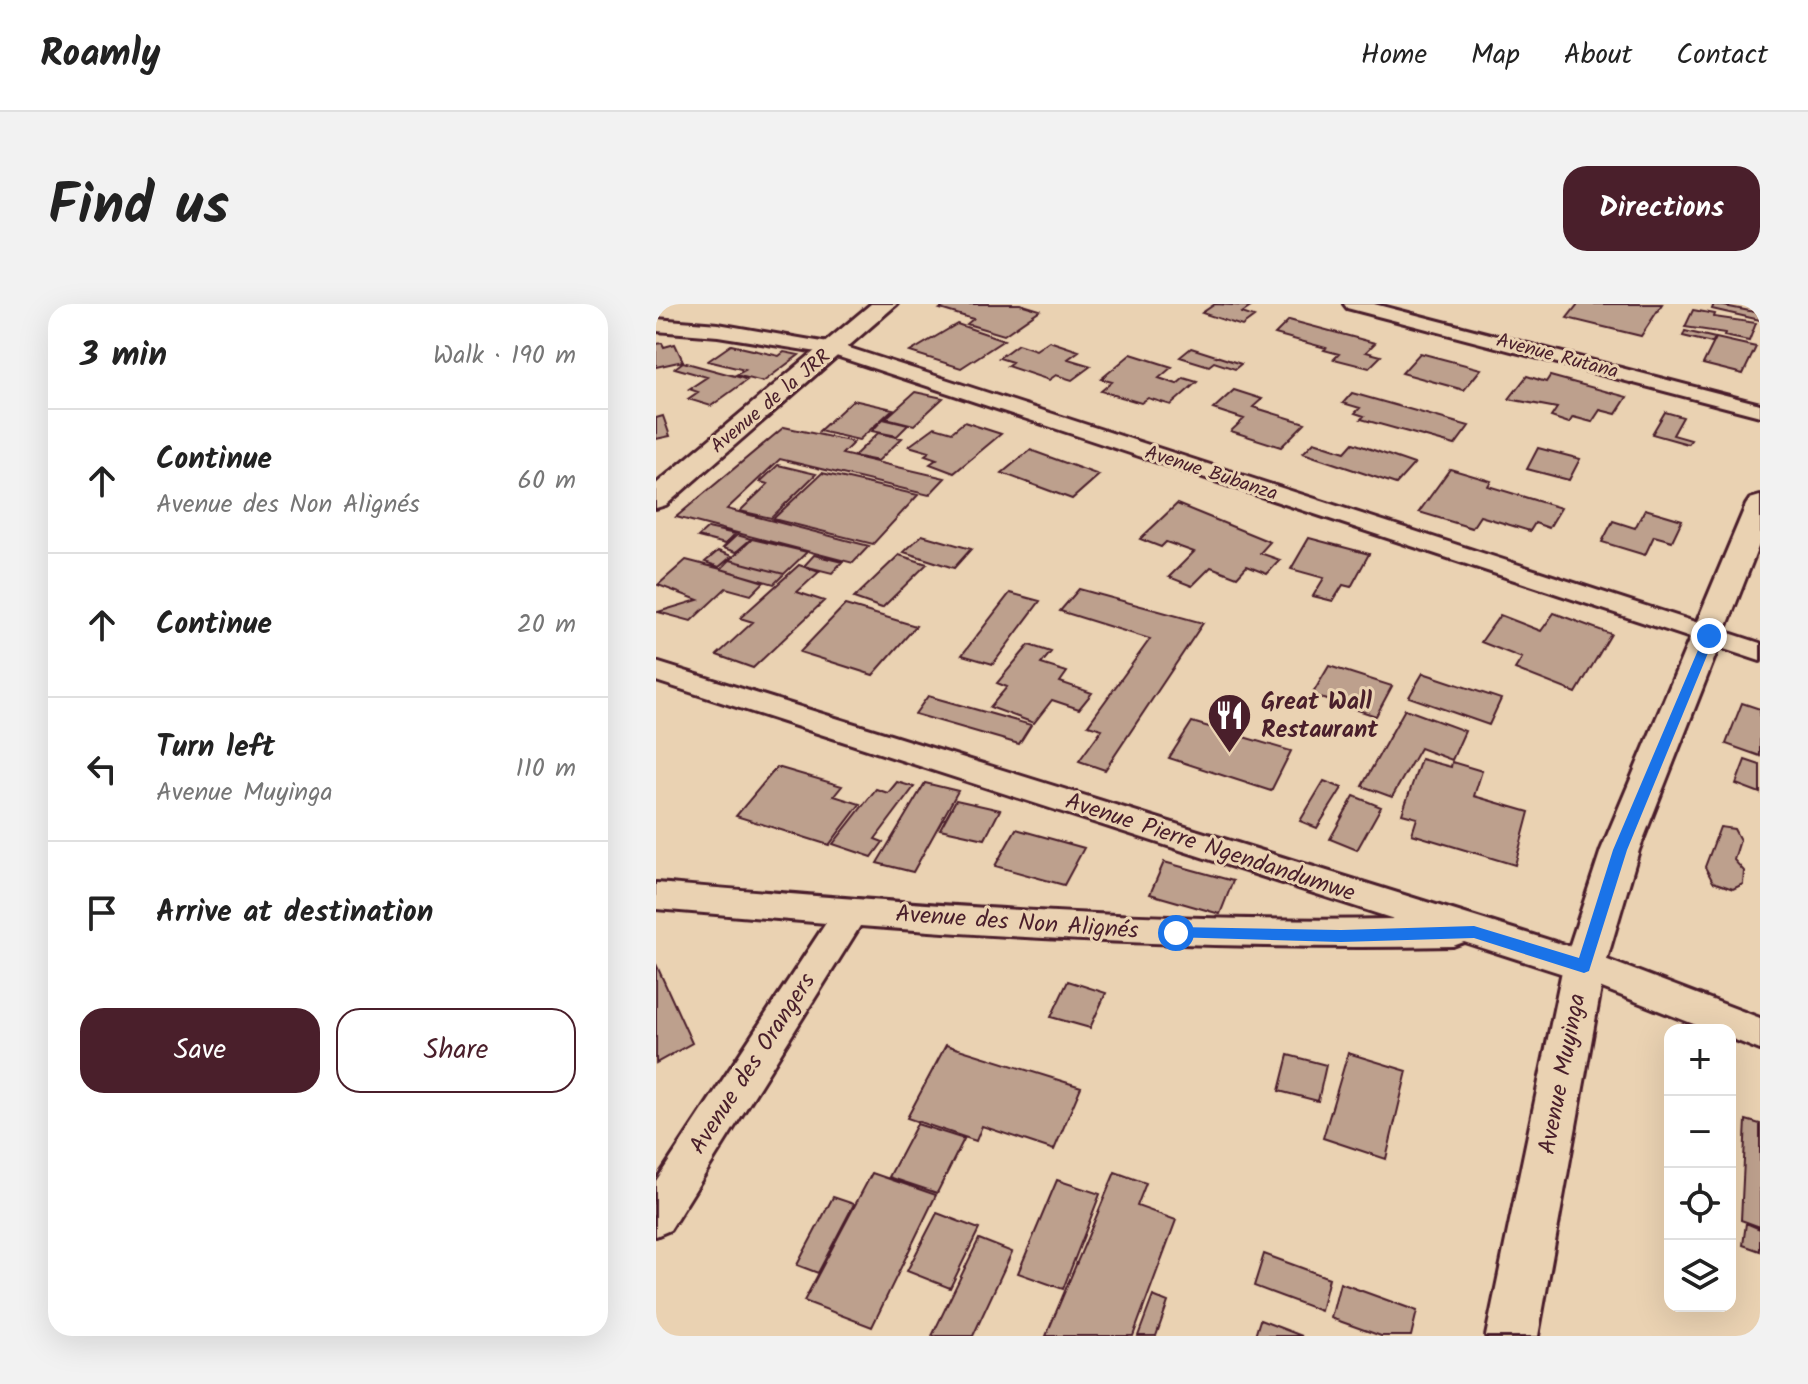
<!DOCTYPE html>
<meta charset="utf-8">
<style>
:root{--surface:#fff;--page:#f2f2f2;--text:#222;--muted:#767676;--line:#e0e0e0;--accent:#4a1f2b}
body{margin:0;font-family:Kalam,sans-serif;background:var(--page);color:var(--text)}
.controls{position:absolute;right:24px;bottom:24px;display:grid;overflow:hidden;border-radius:16px;box-shadow:0 8px 32px #0002}
.controls button{width:72px;height:72px;display:grid;place-items:center;padding:0;border:0;border-bottom:2px solid var(--line);background:var(--surface);color:var(--text);font:40px sans-serif}
.stop{position:absolute;width:24px;height:24px;margin:-18px;border:6px solid #1a73e8;border-radius:50%;background:#fff}
.stop.end{background:#1a73e8;border-color:#fff;box-shadow:0 2px 8px #0008}
.list{margin:0;padding:0;list-style:none}
h2{display:flex;justify-content:space-between;align-items:center;height:104px;margin:0;padding:0 32px;font-size:34px}
h2 small{font-size:26px;font-weight:400;color:var(--muted)}
.list li{display:grid;grid-template-columns:52px 1fr auto;gap:24px;align-items:center;box-sizing:border-box;height:144px;padding:0 32px;border-top:2px solid var(--line)}
.list b{display:block;font-size:30px;white-space:nowrap}
.list p{margin:0;font-size:26px;white-space:nowrap;color:var(--muted)}
.list em{font-size:26px;font-style:normal;color:var(--muted)}
.actions{display:flex;gap:16px;padding:24px 32px}
.actions a{flex:1;padding:18px 0;border:2px solid var(--accent);border-radius:24px;text-align:center;font-size:28px;color:var(--accent)}
.actions .main{background:var(--accent);color:#fff}
.icon{flex:none;width:44px;height:44px;fill:none;stroke:currentColor;stroke-width:2;stroke-linecap:round;stroke-linejoin:round}
.map{position:relative;flex:none;width:1104px;height:1032px;overflow:hidden;border-radius:24px}
header{display:flex;align-items:center;gap:48px;box-sizing:border-box;height:112px;padding:0 40px;background:var(--surface);border-bottom:2px solid var(--line)}
header strong{font-size:38px}
nav{display:flex;gap:44px;margin-inline-start:auto;font-size:28px}
.intro{display:flex;align-items:center;justify-content:space-between;box-sizing:border-box;height:192px;padding:0 48px}
h1{margin:0;font-size:56px}
.button{padding:20px 36px;border-radius:24px;background:var(--accent);color:#fff;font-size:28px;font-weight:700}
main{display:flex;gap:48px;padding:0 48px}
aside{flex:1;background:var(--surface);border-radius:24px;box-shadow:0 8px 32px #0002}
.map>svg:first-child{display:block}
.building{fill:#bda08d;stroke:#4a1f2b;stroke-width:2}
.lines{fill:none;stroke-linecap:round;stroke-linejoin:round}
.minor-casing{stroke:#4a1f2b;stroke-width:6}
.tertiary-casing{stroke:#4a1f2b;stroke-width:6}
.minor{fill:#ead2b2;fill-rule:evenodd}
.tertiary{fill:#ead2b2;fill-rule:evenodd}
.route{fill:#1a73e8}
.labels{text-anchor:middle;dominant-baseline:central;stroke-width:6;stroke-linejoin:round;paint-order:stroke}
.far-street-label{font-size:20px;fill:#4a1f2b;stroke:#ead2b2}
.poi-label{font-size:24px;font-weight:bold;fill:#4a1f2b;stroke:#ead2b2;text-anchor:start}
.street-label{font-size:24px;fill:#4a1f2b;stroke:#ead2b2}
</style>
<header>
<strong>Roamly</strong>
<nav><a>Home</a><a>Map</a><a>About</a><a>Contact</a></nav>
</header>
<div class="intro"><h1>Find us</h1><a class="button">Directions</a></div>
<main>
<aside>
<h2>3 min<small>Walk · 190 m</small></h2>
<ul class="list">
<li><svg class="icon" aria-label="ahead" viewBox="0 0 24 24"><path d="M12 20V5M6 11l6-6 6 6"/></svg><div><b>Continue</b><p>Avenue des Non Alignés</p></div><em>60 m</em></li>
<li><svg class="icon" aria-label="ahead" viewBox="0 0 24 24"><path d="M12 20V5M6 11l6-6 6 6"/></svg><div><b>Continue</b></div><em>20 m</em></li>
<li><svg class="icon" aria-label="left" viewBox="0 0 24 24"><path d="M17 20v-9H6M10 6l-5 5 5 5"/></svg><div><b>Turn left</b><p>Avenue Muyinga</p></div><em>110 m</em></li>
<li><svg class="icon" aria-label="arrive" viewBox="0 0 24 24"><path d="M6 21V4h12l-3 4 3 4H6"/></svg><div><b>Arrive at destination</b></div></li>
</ul>
<div class="actions"><a class="main">Save</a><a>Share</a></div>
</aside>
<div class="map">
<svg width="1104" height="1032" viewBox="0 0 1104 1032">
<rect width="100%" height="100%" fill="#ead2b2"/>
<filter id="ink" filterUnits="userSpaceOnUse"><feTurbulence type="fractalNoise" baseFrequency=".0125" numOctaves="2"/><feDisplacementMap in="SourceGraphic" scale="16" xChannelSelector="R" yChannelSelector="G"/><feConvolveMatrix kernelMatrix="1 2 1 2 8 2 1 2 1" color-interpolation-filters="sRGB"/></filter>
<g filter="url(#ink)">
<path class="building" d="M293,0H364L384,6L348,31L311,20L317,15L284,5Z
M559,0L596,2L586,9L598,13L586,22L546,9Z
M922,0H1006L985,32L911,14Z
M1058,0L1099,8L1101,4L1104,5V16L1056,5Z
M1037,6L1059,10L1058,13L1100,19L1093,37L1068,32L1069,29L1029,23Z
M633,16L719,39L710,48L725,52L713,64L678,55L683,50L668,46L670,44L619,30Z
M301,20L348,36L305,64L254,48Z
M1029,27L1059,34L1056,39L1027,32Z
M1060,34L1100,43L1087,70L1047,60Z
M393,37L423,47L412,55L435,62L416,76L400,71L393,76L351,62L356,58L343,54L362,40L380,46Z
M6,39L8,43L19,40L27,57L0,63V40Z
M75,41L123,52L128,48L143,51L107,78L80,71L89,66L52,57Z
M535,44L585,60L579,65L558,58L553,62L524,53Z
M764,49L825,65L808,86L746,69Z
M475,50L516,63L503,74L521,80L528,74L541,78L515,101L492,94L485,99L445,87L456,78L445,75Z
M27,58L86,74L91,76L55,102L32,95L42,88L33,85L51,73L19,64Z
M871,72L890,78L894,72L971,93L960,110L944,106L936,118L917,113L913,119L895,113L901,104L853,95Z
M578,86L606,95L597,103L649,119L625,143L575,127L588,115L557,105Z
M259,88L287,94L258,121L230,114Z
M696,89L813,122L799,141L705,115L708,112L699,109L704,104L687,99Z
M197,96L237,105L203,136L163,127Z
M1009,108L1027,113L1017,131L1035,136L1032,140L996,130Z
M7,112L14,132L0,135V114Z
M227,115L252,121L241,132L216,127Z
M308,118L345,130L298,169L274,160L281,155L269,151L273,148L253,142L279,123L296,128Z
M128,123L198,138L186,150L289,174L273,191L124,155L71,205L213,242L197,259L20,213Z
M222,129L246,134L222,157L198,152Z
M658,138L689,148L697,139L758,160L740,180L647,149Z
M882,144L924,155L913,176L871,165Z
M374,146L443,171L416,195L346,169Z
M122,161L160,170L115,214L84,207L112,180L104,178Z
M794,165L835,177L832,182L905,204L893,224L879,219L874,227L824,212L816,224L763,208Z
M166,169L262,191L217,240L117,215Z
M521,200L614,238L604,249L624,256L611,270L591,262L581,273L555,263L536,282L513,273L538,248L510,238L505,243L484,235Z
M989,205L1026,216L1016,237L998,232L989,251L946,238L957,217L979,224Z
M52,224L79,230L69,240L42,233Z
M81,231L95,235L80,248L67,244Z
M266,231L315,245L298,264L248,248Z
M653,234L713,250L695,283L687,281L677,297L657,292L668,274L635,265Z
M96,235L151,248L128,270L74,256Z
M62,247L76,252L63,263L49,258Z
M158,251L186,258L176,269L148,262Z
M243,251L271,260L226,304L198,294Z
M30,256L65,265L108,278L95,291L70,284L35,317L2,308L42,296L2,281Z
M74,256L128,270L118,280L65,265Z
M143,261L163,268L141,288L168,297L97,364L61,351L97,318L84,314Z
M423,285L547,319L449,466L423,457L446,425L432,421L494,335L404,307Z
M354,289L384,297L337,360L306,351Z
M189,301L260,322L217,371L144,348Z
M898,309L955,330L920,389L859,365L866,354L825,338L844,311L885,327Z
M373,341L395,348L385,360L411,368L404,378L436,389L423,405L396,396L378,419L334,403L351,383L341,379Z
M673,362L736,382L720,412L656,391Z
M767,369L845,395L833,421L753,393Z
M272,392L375,421L363,440L259,410Z
M1086,399L1104,405V452L1070,440Z
M749,405L809,427L796,456L764,444L736,493L706,482Z
M536,418L635,447L615,487L513,454Z
M765,455L795,463L796,458L826,467L818,492L873,508L859,561L756,530L761,514L746,510Z
M1089,456L1104,461V489L1080,480Z
M121,463L186,482L178,492L204,500L173,541L80,512Z
M668,477L686,484L661,524L644,517Z
M241,478L258,483L219,535L227,538L216,553L177,540L220,485L232,489Z
M269,479L302,487L257,568L221,559Z
M698,492L725,503L701,546L674,535Z
M300,496L344,506L329,535L284,525Z
M1064,523L1078,525L1084,536L1078,556L1088,567L1087,580L1077,585L1057,578L1049,563Z
M360,525L428,544L408,581L339,562Z
M508,558L577,577L564,610L494,590Z
M0,660L36,739L0,759Z
M412,677L450,689L434,724L395,713Z
M290,741L425,783L398,846L326,822L320,837L251,814Z
M692,749L751,767L730,855L667,834Z
M632,751L670,761L662,797L623,787Z
M1090,816L1104,820V923L1085,916Z
M261,820L308,835L281,889L233,873Z
M459,868L490,879L481,902L520,916L477,1032H390Z
M216,869L280,891L216,1023L148,997Z
M401,876L444,890L407,985L362,969Z
M177,893L198,900L162,969L141,961Z
M281,909L323,925L294,984L251,967Z
M1090,919L1104,925V947L1087,941Z
M323,935L356,948L317,1032H276Z
M608,950L673,974L665,1007L598,982Z
M684,979L761,1007L755,1032H725L675,1014Z
M497,992L512,998L500,1032H482Z
M604,1016L646,1032H599Z"/>
<g class="lines">
<defs>
<path id="minor" d="M688,0H718L1104,100V112L691,4Z
M0,15L62,20L184,41L1104,339V357L174,50L62,32L0,27Z
M0,358L928,647L1104,714V746L1074,734V726H1053L923,675L808,638L797,642C599,646 401,637 204,622L14,926L0,932V877L170,619L0,605V579C245,599 492,620 738,615L0,377Z"/>
<path id="tertiary" d="M215,0H241L10,201L0,204V180Z
M1104,192V238L983,546L949,662L882,1032H830L907,662L945,546L1090,201L1094,195Z"/>
</defs>
<use href="#minor" class="minor-casing"/>
<use href="#tertiary" class="tertiary-casing"/>
<use href="#minor" class="minor"/>
<use href="#tertiary" class="tertiary"/>
</g>
</g>
<path class="route" d="M1053,328L1059,332L971,546L933,667L928,669L818,634L685,638L515,633L513,629L520,623L685,626L818,622L923,654L957,546L1048,332Z"/>
<defs>
<symbol id="restaurant-pin" viewBox="-11 -11 22 30"><path d="M0 17L-7.5 6A9.5 9.5 0 1 1 7.5 6Z" fill="#4a1f2b" stroke="#ead2b2"/><path d="M-5-6h1v4h1v-4h1v4h1v-4h1v5L-1.5 .5V6h-2V.5L-5-1ZM5-6V6H3V1.5H1.5Q1.5-4 5-6Z" fill="#fff"/></symbol>
</defs>
<g fill-rule="evenodd">
<use href="#restaurant-pin" x="548" y="386" width="51" height="69"/>
</g>
<g class="labels">
<g class="far-street-label">
<text transform="translate(901 53) rotate(15)">Avenue Rutana</text>
<text transform="translate(115 98) rotate(-40)">Avenue de la JRR</text>
<text transform="translate(555 170) rotate(18)">Avenue Bubanza</text>
</g>
<g class="poi-label">
<text x="605" y="398">Great Wall<tspan x="605" dy="28">Restaurant</tspan></text>
</g>
<g class="street-label">
<text transform="translate(554 544) rotate(18)">Avenue Pierre Ngendandumwe</text>
<text transform="translate(361 619) rotate(4)">Avenue des Non Alignés</text>
<text transform="translate(97 760) rotate(-57)">Avenue des Orangers</text>
<text transform="translate(907 770) rotate(-79)">Avenue Muyinga</text>
</g>
</g>
</svg>
<div class="controls">
<button>+</button>
<button>−</button>
<button><svg class="icon" aria-label="locate" viewBox="0 0 24 24"><circle cx="12" cy="12" r="6"/><path d="M12 2v4M12 18v4M2 12h4M18 12h4"/></svg></button>
<button><svg class="icon" aria-label="layers" viewBox="0 0 24 24"><path d="M12 4l9 5-9 5-9-5zM3 14l9 5 9-5"/></svg></button>
</div>
<div class="stop" style="left:520px;top:629px"></div>
<div class="stop end" style="left:1053px;top:332px"></div>
</div>
</main>
